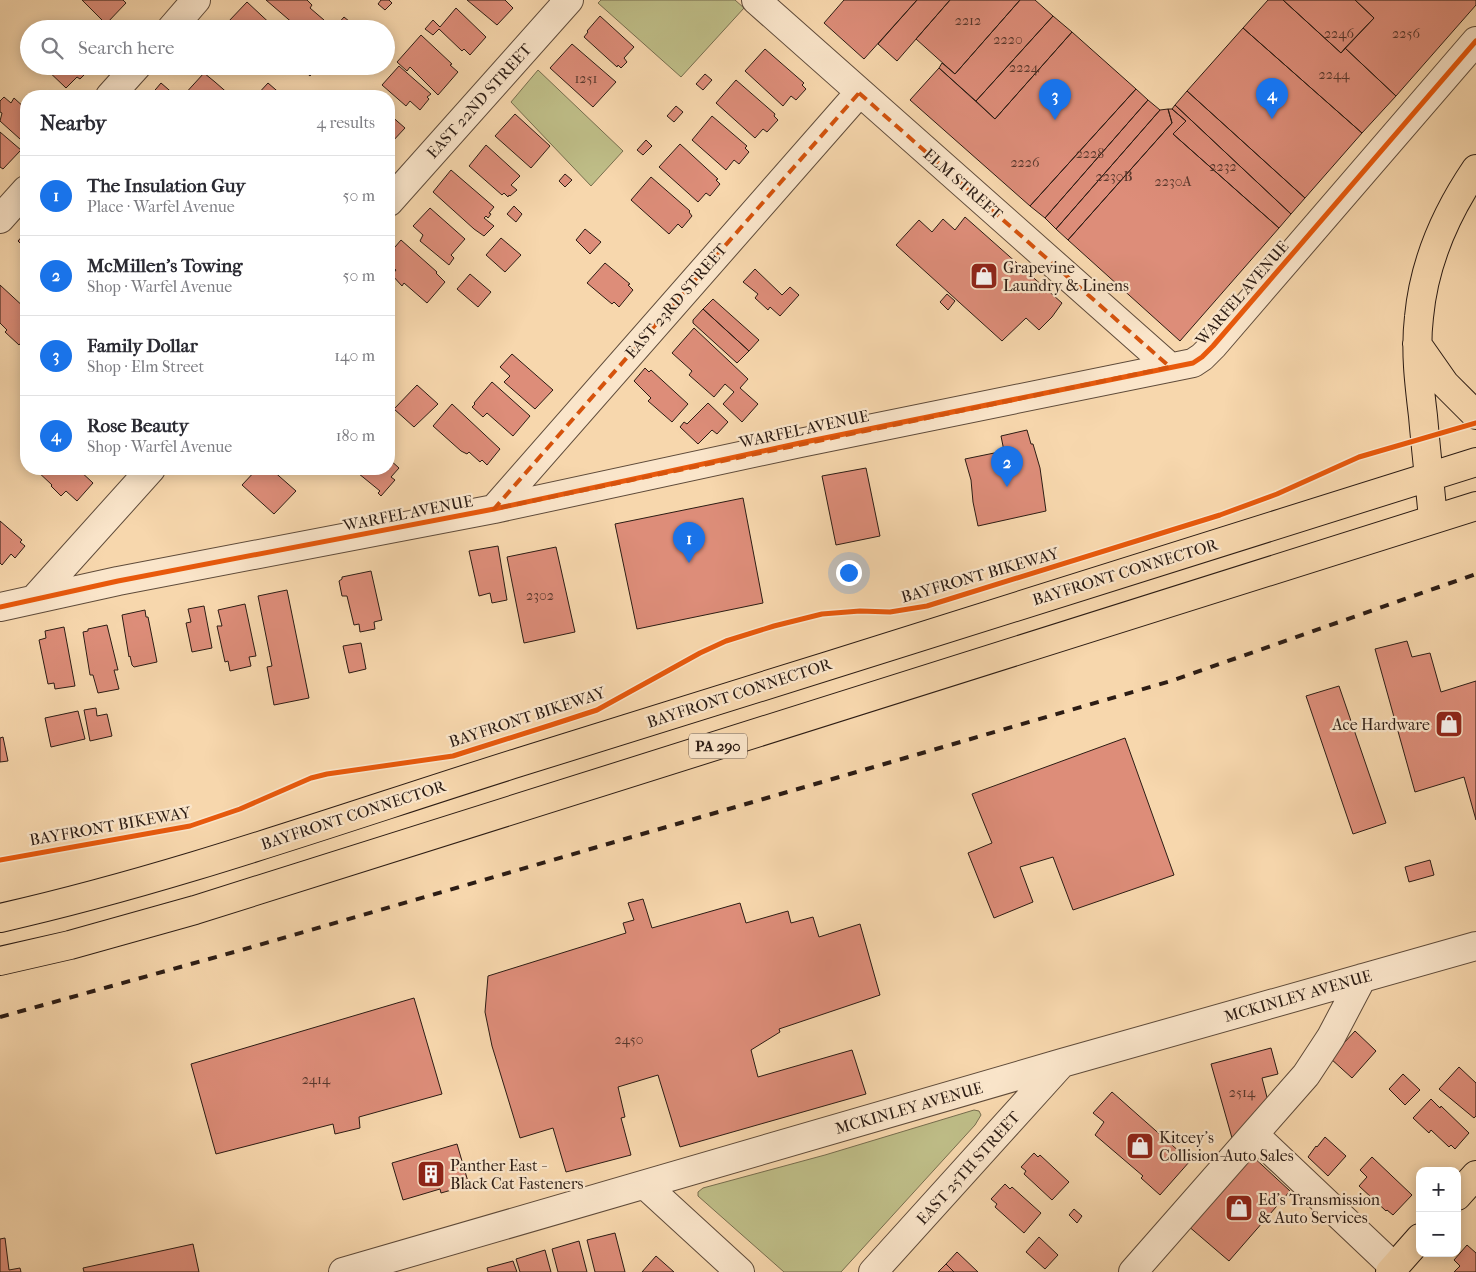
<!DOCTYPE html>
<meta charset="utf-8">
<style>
:root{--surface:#fff;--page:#f2f2f3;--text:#2b2b33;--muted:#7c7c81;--line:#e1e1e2;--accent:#1a73e8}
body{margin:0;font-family:"IM FELL French Canon",serif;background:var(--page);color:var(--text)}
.controls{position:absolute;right:15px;bottom:15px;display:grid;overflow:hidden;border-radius:10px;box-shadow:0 2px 12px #0003}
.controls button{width:45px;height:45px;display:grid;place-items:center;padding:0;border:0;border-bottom:1px solid var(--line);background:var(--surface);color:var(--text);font:25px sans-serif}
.you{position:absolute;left:848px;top:572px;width:18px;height:18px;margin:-12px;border:4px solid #fff;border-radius:50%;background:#1a73e8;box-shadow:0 0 0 8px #1a73e833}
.badge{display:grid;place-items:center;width:32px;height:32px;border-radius:50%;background:var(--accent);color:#fff;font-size:16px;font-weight:700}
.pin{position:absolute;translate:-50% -41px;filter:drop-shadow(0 1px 2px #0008)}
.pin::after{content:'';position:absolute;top:26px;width:18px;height:15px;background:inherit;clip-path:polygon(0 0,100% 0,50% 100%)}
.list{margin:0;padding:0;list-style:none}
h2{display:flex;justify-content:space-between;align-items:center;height:65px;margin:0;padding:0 20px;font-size:21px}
h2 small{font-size:16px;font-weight:400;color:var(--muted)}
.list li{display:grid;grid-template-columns:32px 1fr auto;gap:15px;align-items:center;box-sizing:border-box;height:80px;padding:0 20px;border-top:1px solid var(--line)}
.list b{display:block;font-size:19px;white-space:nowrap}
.list p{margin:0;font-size:16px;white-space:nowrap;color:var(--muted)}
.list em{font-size:16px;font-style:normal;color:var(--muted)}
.icon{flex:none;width:28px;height:28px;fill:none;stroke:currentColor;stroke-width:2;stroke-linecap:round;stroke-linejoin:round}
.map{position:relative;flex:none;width:1476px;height:1272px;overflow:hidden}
.search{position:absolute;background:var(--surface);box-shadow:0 2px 12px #0003;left:20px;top:20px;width:375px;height:55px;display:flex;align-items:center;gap:12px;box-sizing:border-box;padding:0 18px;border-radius:28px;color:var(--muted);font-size:19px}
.panel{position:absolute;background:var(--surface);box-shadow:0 2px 12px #0003;left:20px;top:90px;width:375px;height:385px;border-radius:20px}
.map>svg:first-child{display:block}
.green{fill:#bfbe88;stroke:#766d4e}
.building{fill:#dd8d79;stroke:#2c1c14}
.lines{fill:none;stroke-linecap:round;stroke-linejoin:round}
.minor-casing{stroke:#5f4b3a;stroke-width:30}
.major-casing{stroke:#2c1c14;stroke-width:30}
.highway-casing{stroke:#2c1c14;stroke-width:30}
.minor{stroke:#fae5ca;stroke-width:28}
.major{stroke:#f7d7ad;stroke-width:28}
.highway{stroke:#f7d7ad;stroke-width:28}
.rail{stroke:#2c1c14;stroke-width:4;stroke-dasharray:9 9;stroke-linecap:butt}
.cycleway-casing{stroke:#fae5ca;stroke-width:8}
.cycleway{stroke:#e8590c;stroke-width:5}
.marked{fill:none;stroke:#d5530d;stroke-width:4;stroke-dasharray:10 6;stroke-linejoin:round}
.labels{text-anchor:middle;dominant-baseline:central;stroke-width:4.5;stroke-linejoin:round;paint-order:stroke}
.number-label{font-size:14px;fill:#58382d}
.shield{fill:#fae5ca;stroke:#6a584b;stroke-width:1}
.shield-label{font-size:15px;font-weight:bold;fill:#2c1c14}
.street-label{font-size:16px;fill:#2c1c14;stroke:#fae5ca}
.poi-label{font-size:16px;fill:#2c1c14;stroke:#fae5ca;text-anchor:start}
</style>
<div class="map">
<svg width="1476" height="1272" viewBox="0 0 1476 1272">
<rect width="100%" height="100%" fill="#f7d7ad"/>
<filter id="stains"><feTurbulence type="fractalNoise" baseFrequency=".004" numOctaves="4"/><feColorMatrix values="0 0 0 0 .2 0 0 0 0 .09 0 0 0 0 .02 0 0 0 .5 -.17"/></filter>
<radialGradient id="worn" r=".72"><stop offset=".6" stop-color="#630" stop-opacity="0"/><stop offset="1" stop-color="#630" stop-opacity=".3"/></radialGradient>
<path class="green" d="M601,0H735L744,8L681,77L598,3Z
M538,70L623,151L591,186L511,102Z
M974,1110L979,1111L981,1115L975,1125L841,1272H784L698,1196V1192L703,1188L825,1155Z"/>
<path class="building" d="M82,0H123L126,3L106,24Z
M266,0H307L312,5L310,8L324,20L316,29H306L298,22L295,25Z
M381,0H389L392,3L385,10L378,4Z
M467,0H505L513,8L497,25Z
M844,0H917L864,59L824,23Z
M917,0H950L897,61L878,44Z
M950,0H1020L955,74L916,39Z
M1020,0H1035L1053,16L976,101L939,68L942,63L955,74Z
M1268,0H1283L1341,53L1345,48L1396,96L1362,133L1243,28Z
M1283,0H1355L1374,18L1341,53Z
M1355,0H1476V5L1396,96L1345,48L1374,18Z
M247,2L276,29H235L228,22Z
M456,8L486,37L470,55L464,49L462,51L439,29L433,35L425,29L433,20L440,27Z
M600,16L634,47L624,58L627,62L621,68L618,65L617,67L584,37L588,32L587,31Z
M1053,16L1072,32L995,119L976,101Z
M344,17L355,26L352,29H339L336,26Z
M1243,28L1362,133L1305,198L1187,91Z
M1072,32L1136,89L1030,206L910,100L939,68L995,119Z
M421,35L452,64L450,65L458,72L438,95L410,67L407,71L397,62Z
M572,44L616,82L593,107L550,68Z
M765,49L804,83L802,85L806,89L796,100L791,96L783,106L745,71Z
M43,66H81L83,68L80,71L84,75L80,79L77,77L66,88Z
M299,66H319L310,76Z
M399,66L431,94L427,97L429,99L420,110L410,101L406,106L382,85Z
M204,73L215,82L231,96H183Z
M705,74L712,80L703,90L696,84Z
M736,80L775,114L774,116L778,120L767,132L763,129L755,138L716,103Z
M161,83L176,96H150Z
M268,83L283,96H256Z
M1136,89L1148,100L1045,218L1030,206Z
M1187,91L1305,198L1291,214L1175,105Z
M4,97L11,103L14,98L26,109V131L20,139L0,121L2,113L0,112V101Z
M1148,100L1160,110L1056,229L1045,218Z
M1175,105L1291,214L1279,228L1173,134L1186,121L1172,109Z
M676,106L683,112L674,122L667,116Z
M1168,109H1172L1186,121L1173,134L1279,228L1180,341L1068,240L1172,123Z
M1168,109L1172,123L1068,240L1056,229L1160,110Z
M389,114L405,128L391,143L389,142Z
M515,114L550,146L531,168L495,136Z
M712,116L747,146L745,148L749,152L739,164L734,160L726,170L692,140Z
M0,132L21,150L3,169L0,167Z
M646,140L652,146L643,155L637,150Z
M680,144L718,179L716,180L720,184L710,196L706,193L698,202L659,167Z
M486,145L520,176L511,185L517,190L510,196L509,195L508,197L504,193L502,195L469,166Z
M451,170L494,207L489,213L491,214L488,218L486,216L484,218L494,226L484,236L474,229L433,192Z
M565,174L572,180L565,187L559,181Z
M651,177L690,211L689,212L692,216L682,228L678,224L669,234L631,200Z
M514,206L522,214L516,222L507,214Z
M430,208L465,239L451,255L454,258L449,265L420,241L423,235L413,226Z
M965,217L1062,303L1052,317L1039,330L1026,318L1002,341L896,245L919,220L932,232L943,219L955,230Z
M585,229L601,242L590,254L576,240Z
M26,232V249L18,241Z
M501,238L521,255L505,272L486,255Z
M401,240L437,272L436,273L445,282L427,303L404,283L402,286L392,275L396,270L389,264V254Z
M605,263L630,284L628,285L633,290L619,307L614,302L612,304L587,283Z
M755,269L782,295L790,287L799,295L780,316L770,307L768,310L755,298L758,294L743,282Z
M470,274L491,292L478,307L457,289Z
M0,285L26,309V337L19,345L5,332L7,330L0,323Z
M947,294L955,301L948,310L940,302Z
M713,299L759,340L749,351L703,309Z
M703,309L749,351L737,363L693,323V320Z
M694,328L748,379L740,388L758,404L742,422L723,404L734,392L725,384L714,397L689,375L692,371L672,353Z
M512,354L553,390L535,409L504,382L510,376L500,367Z
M645,368L649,372L651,370L688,404L672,422L648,401L651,398L634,381Z
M492,382L530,416L513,436L487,413L483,417L472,407L475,404L474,403Z
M417,385L438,404L414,427L394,409Z
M708,403L728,422L717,434L712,430L698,444L680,427L684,422L687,424Z
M452,404L500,449L487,465L482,460L480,462L469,452L467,454L461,451L433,426Z
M1027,430L1031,444H1033L1040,468L1046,511L978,526L973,502L971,480L965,459L1004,451L1001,436Z
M389,459L399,468L391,477L395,480L381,496L378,493L380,491L353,469H389Z
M866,468L880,536L836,545L822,476Z
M35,469H78L93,483L77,501L66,491L61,496L51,486L52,485Z
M257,469H263L268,473L271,469L296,491L274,514L242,485Z
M743,498L763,603L637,629L615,524Z
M0,521L22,540L20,542L25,546L15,558L11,554L2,565L0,563Z
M498,546L507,600L492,603L490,593L479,596L469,551Z
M556,547L575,632L524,643L507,557Z
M371,571L382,620L374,622L375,629L360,632L359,624L354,625L347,596H342L339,581L342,579V577Z
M287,590L309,698L274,705L267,667L272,666L258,596Z
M245,604L256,656L249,657L251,666L230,671L228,661L225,662L217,626H222L218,610Z
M204,606L212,648L192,652L186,623L191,622L188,609Z
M145,610L146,617H148L157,662L134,667L132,665L130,656L129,657L122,615Z
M107,625L118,670H114L119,689L98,693L93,675H90L83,632L88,631V629Z
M64,627L75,686L55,689L54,683L48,684L39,640L46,638L45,631Z
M1407,641L1412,657L1430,653L1441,692L1476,681V820L1464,777L1415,792L1375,649Z
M361,643L366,669L349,673L343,646Z
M1339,686L1386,823L1353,834L1306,696Z
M96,708L97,716L107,714L112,736L90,741L84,710Z
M78,711L85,739L51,747L45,718Z
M3,737L8,761L0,762V738Z
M1125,738L1174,875L1073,910L1053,857L1020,867L1033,902L994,918L968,853L992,843L972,794Z
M1430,860L1434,875L1409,882L1405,867Z
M643,899L652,928L740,903L746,923L788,911L791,923L813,917L819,937L860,924L880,995L779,1029L780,1032L751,1050L758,1077L852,1050L866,1094L680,1147L658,1075L618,1087L625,1117L621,1118L631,1155L566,1172L553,1128L520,1138L492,1046L485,1012L488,976L626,933L623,923L634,920L628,903Z
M414,998L442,1094L359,1117L360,1128L335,1134L333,1124L216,1154L191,1064Z
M1355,1031L1376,1051L1352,1078L1330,1058Z
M1271,1048L1278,1074L1262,1078L1269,1105L1256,1110L1259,1118L1234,1145L1211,1064Z
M1459,1067L1476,1083V1116L1474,1118L1439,1089Z
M1403,1074L1420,1090L1405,1105L1389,1089Z
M1112,1092L1190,1161L1160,1195L1141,1178L1143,1176L1095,1135L1104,1122L1093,1113Z
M1431,1099L1440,1108L1441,1106L1469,1133L1455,1149L1451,1145L1449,1147L1431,1130L1429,1133L1413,1118Z
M1325,1137L1346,1156L1328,1176L1308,1157L1316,1146L1317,1147Z
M457,1144L469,1185L441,1193L440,1189L403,1200L392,1163Z
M1034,1153L1038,1157L1040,1155L1069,1182L1052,1200L1024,1174L1026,1171L1021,1167Z
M1249,1153L1290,1191L1229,1261L1187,1225Z
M1372,1157L1412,1195L1393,1215L1387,1210L1386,1211L1359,1186L1367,1177L1360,1170Z
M1005,1184L1010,1189L1012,1187L1041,1213L1024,1233L995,1207L997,1204L991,1199Z
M1074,1209L1082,1216L1077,1223L1069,1215Z
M615,1233L625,1272H595L587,1240Z
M1039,1237L1058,1255L1045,1269L1026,1252Z
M5,1238L9,1270L20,1268L21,1272H0V1239Z
M579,1241L587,1272H558L552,1249Z
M193,1244L199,1272H84L83,1268Z
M1467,1245L1476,1253V1272H1454L1460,1266L1454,1260Z
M545,1250L551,1272H520L516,1259Z
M957,1252L978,1272H954L946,1264Z
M656,1256L674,1272H642Z
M513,1261L517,1272H488L487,1268Z
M946,1264L954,1272H938Z"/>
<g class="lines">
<defs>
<path id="minor" d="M756,0L1170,367
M171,29L196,0
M110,96L137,66
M389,202L569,0
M0,219L26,190
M494,509L859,93
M35,598L151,469
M0,607L118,581L494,509L800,443L1193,363L1202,357L1213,346L1476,41
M1262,1142L1394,1267
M645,1185L740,1272
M343,1272L1062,1063L1476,946
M873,1272L1062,1063
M1133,1272L1306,1075L1331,1037L1362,978"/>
<path id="major" d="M1457,1196L1476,1175
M1390,1272L1420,1238"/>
<path id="highway" d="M1417,344L1445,384L1476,415
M1433,519C1430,485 1426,451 1423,416C1419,383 1415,350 1419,317C1424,263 1446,213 1476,169
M0,918C177,878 348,816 520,762C839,663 1158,562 1476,462
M0,961L70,945L195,910L1476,506"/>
</defs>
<use href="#minor" class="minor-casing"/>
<use href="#major" class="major-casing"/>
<use href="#highway" class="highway-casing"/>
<use href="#minor" class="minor"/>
<use href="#major" class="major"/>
<use href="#highway" class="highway"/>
<path class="rail" d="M0,1017L245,949L1171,681L1476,574"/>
<defs>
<path id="cycleway" d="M0,607L118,581L494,509L800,443L1193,363L1202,357L1213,346L1476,41
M0,860L190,826L240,809L311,778L327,774L453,756L551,725L597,710L700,653L726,641L774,626L822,614L860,611L890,612L927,606L1220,515L1277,494L1359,457L1476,423"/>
</defs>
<use href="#cycleway" class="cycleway-casing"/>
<use href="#cycleway" class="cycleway"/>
</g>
<path class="marked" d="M859,93L1170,367L494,509Z"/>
<defs>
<symbol id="shop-square" viewBox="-11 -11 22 22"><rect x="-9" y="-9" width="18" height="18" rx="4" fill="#8f2418" stroke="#fae5ca"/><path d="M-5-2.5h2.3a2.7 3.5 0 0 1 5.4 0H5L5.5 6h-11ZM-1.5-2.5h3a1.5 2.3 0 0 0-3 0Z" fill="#fff"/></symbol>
<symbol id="building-square" viewBox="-11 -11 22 22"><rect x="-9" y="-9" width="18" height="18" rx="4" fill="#8f2418" stroke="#fae5ca"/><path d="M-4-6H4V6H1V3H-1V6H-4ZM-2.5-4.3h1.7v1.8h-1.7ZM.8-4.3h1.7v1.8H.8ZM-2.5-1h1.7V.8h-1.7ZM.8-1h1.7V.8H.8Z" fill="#fff"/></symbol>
</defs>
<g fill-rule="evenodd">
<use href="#shop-square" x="968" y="260" width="32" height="32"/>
<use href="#shop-square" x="1433" y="708" width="32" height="32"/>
<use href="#shop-square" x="1124" y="1130" width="32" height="32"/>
<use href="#building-square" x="415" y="1158" width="32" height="32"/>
<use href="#shop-square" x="1223" y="1192" width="32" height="32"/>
</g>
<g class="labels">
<g class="number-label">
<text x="968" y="20">2212</text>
<text x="1339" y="33">2246</text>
<text x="1406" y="33">2256</text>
<text x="1008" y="39">2220</text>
<text x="1024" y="67">2224</text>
<text x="1334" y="74">2244</text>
<text x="586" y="78">1251</text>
<text x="1090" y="153">2228</text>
<text x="1025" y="162">2226</text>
<text x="1223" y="166">2232</text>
<text x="1114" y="176">2230B</text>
<text x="1173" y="181">2230A</text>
<text x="540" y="595">2302</text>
<text x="629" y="1039">2450</text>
<text x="316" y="1079">2414</text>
<text x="1242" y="1092">2514</text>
</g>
<rect class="shield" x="689" y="733.5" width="58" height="25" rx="4"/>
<g class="shield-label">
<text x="718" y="746">PA 290</text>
</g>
<g class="street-label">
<text transform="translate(479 101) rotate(-48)">EAST 22ND STREET</text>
<text transform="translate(963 184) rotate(41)">ELM STREET</text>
<text transform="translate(1242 293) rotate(-49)">WARFEL AVENUE</text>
<text transform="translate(676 301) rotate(-49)">EAST 23RD STREET</text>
<text transform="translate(804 429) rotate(-12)">WARFEL AVENUE</text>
<text transform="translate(408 513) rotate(-11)">WARFEL AVENUE</text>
<text transform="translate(1125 572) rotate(-17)">BAYFRONT CONNECTOR</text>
<text transform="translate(980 575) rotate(-16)">BAYFRONT BIKEWAY</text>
<text transform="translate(739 693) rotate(-18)">BAYFRONT CONNECTOR</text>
<text transform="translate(527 717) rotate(-18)">BAYFRONT BIKEWAY</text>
<text transform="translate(353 815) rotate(-18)">BAYFRONT CONNECTOR</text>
<text transform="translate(110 826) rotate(-10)">BAYFRONT BIKEWAY</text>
<text transform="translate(1298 996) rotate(-16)">MCKINLEY AVENUE</text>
<text transform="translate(909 1108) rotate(-16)">MCKINLEY AVENUE</text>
<text transform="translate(968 1168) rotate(-48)">EAST 25TH STREET</text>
</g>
<g class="poi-label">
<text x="1003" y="267">Grapevine<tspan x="1003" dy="18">Laundry &amp; Linens</tspan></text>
<text x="1430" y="724" text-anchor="end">Ace Hardware</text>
<text x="1159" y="1137">Kitcey's<tspan x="1159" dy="18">Collision-Auto Sales</tspan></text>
<text x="450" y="1165">Panther East -<tspan x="450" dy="18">Black Cat Fasteners</tspan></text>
<text x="1258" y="1199">Ed's Transmission<tspan x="1258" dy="18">&amp; Auto Services</tspan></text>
</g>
</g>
<rect width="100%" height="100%" filter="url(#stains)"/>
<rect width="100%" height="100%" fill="url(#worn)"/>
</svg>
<div class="controls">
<button>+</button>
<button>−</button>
</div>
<div class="you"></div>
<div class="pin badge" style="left:689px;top:563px">1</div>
<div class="pin badge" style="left:1007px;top:487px">2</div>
<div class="pin badge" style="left:1055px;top:120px">3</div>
<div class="pin badge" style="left:1272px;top:119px">4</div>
<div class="search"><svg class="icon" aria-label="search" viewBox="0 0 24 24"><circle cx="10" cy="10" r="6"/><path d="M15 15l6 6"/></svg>Search here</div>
<section class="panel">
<h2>Nearby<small>4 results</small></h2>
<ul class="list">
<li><span class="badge">1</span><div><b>The Insulation Guy</b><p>Place · Warfel Avenue</p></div><em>50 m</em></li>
<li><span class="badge">2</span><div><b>McMillen's Towing</b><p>Shop · Warfel Avenue</p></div><em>50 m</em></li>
<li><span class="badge">3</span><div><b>Family Dollar</b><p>Shop · Elm Street</p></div><em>140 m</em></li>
<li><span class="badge">4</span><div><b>Rose Beauty</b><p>Shop · Warfel Avenue</p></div><em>180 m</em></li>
</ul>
</section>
</div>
